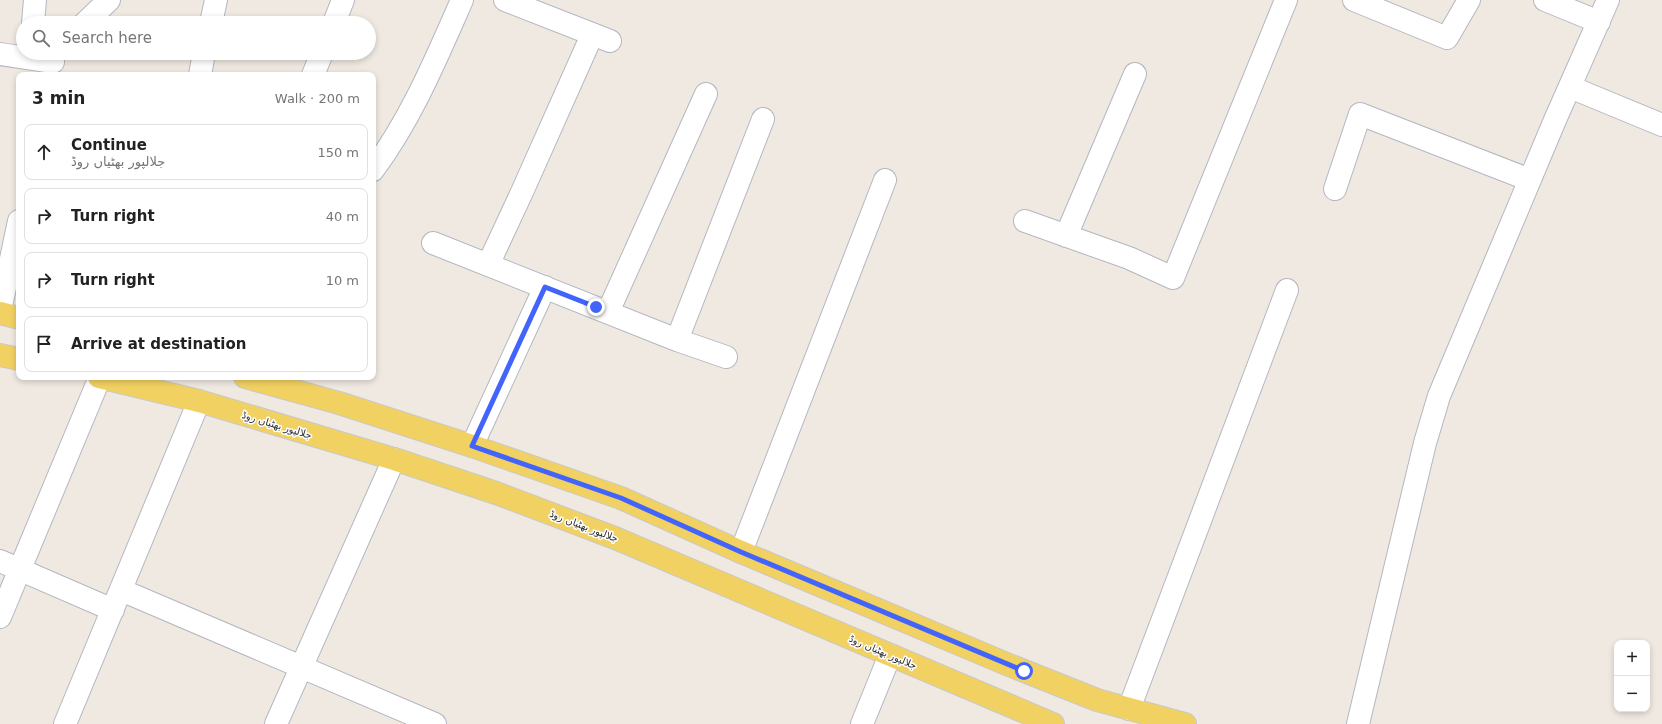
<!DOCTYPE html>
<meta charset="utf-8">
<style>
:root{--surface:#fff;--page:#f6f6f6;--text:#222;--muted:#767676;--line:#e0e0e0}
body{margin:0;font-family:"DejaVu Sans",Cairo,sans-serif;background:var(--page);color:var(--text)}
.controls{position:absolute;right:12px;bottom:12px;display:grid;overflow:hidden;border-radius:8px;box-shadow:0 2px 6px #0003}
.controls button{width:36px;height:36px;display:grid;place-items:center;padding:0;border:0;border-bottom:1px solid var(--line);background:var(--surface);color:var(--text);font:20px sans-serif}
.stop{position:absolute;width:12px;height:12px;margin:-9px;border:3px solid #4264fb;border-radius:50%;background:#fff}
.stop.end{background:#4264fb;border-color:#fff;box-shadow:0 1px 4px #0008}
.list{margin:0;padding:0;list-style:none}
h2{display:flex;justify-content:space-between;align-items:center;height:52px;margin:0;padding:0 16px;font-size:17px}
h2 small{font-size:13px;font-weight:400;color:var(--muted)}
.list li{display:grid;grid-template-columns:26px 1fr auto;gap:12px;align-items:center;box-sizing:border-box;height:56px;margin:0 8px 8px;padding:0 8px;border:1px solid var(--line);border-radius:8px}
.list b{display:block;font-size:15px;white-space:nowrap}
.list p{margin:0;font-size:13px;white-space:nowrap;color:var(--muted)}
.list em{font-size:13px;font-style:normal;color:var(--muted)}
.icon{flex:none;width:22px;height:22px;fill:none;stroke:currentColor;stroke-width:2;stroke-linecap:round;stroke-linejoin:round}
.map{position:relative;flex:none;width:1662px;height:724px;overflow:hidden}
.search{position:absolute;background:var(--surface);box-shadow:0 2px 6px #0003;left:16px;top:16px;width:360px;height:44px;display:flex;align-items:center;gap:10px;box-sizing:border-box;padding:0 14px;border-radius:22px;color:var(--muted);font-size:15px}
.panel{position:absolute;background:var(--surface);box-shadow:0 2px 6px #0003;left:16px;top:72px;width:360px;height:308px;border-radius:8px}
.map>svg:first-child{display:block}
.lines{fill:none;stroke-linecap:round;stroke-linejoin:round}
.minor-casing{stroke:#b4b7c1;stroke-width:24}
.primary-casing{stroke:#c9c9c9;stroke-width:24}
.minor{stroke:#fff;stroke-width:22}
.primary{stroke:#f2d163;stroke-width:22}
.route{stroke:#4264fb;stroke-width:5}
.labels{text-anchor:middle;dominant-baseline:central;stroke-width:3;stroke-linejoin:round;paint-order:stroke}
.street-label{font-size:10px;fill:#2e2e2e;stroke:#fff}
</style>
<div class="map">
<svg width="1662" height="724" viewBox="0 0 1662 724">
<rect width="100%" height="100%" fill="#efe9e1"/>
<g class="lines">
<defs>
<path id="minor" d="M505,0L610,41
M1354,0L1447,38L1469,0
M1545,0L1599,22
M33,23L35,0
M85,23L109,0
M211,23L216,0
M334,23L343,0
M0,54L53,62
M200,75L204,53
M313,75L322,53
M1570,87L1662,125
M373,170C411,119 436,59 462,0
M1335,189L1360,114L1530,180
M1025,221L1129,258L1173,278L1286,0
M1066,236L1135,74
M433,243L677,340L726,357
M488,265L522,192L592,35
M0,311L19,221
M608,312L706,94
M677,340L763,119
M472,446L545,287
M741,552L885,180
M0,561L113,610
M121,590L435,724
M0,617L100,377
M1129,709L1287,290
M65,724L199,401
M276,724L394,459
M862,724L890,655
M1358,724L1425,443L1439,396L1555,120L1608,0"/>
<path id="primary" d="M0,313L19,318
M0,355L19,359
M99,377L199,401L394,459L496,493L615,538L1053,724
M245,377L339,403L472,446L621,498L741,552L1009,665L1097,700L1185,724"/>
</defs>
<use href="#minor" class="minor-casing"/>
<use href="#primary" class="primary-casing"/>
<use href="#minor" class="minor"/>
<use href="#primary" class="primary"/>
</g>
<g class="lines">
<path class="route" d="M596,307L545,287L472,446L621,498L741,552L1024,671"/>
</g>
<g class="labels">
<g class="street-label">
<text transform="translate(277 425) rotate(17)">جلالپور بھٹیاں روڈ</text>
<text transform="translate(584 526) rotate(21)">جلالپور بھٹیاں روڈ</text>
<text transform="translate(883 652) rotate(23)">جلالپور بھٹیاں روڈ</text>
</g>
</g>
</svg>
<div class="controls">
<button>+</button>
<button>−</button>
</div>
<div class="stop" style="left:1024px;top:671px"></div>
<div class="stop end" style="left:596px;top:307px"></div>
<div class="search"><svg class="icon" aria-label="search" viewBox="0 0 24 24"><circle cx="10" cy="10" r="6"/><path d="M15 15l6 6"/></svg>Search here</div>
<section class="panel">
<h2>3 min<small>Walk · 200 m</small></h2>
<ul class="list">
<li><svg class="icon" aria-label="ahead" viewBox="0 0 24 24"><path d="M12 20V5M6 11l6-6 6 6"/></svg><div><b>Continue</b><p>جلالپور بھٹیاں روڈ</p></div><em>150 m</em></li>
<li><svg class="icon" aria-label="right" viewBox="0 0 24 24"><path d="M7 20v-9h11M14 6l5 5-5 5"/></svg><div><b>Turn right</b></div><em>40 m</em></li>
<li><svg class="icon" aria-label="right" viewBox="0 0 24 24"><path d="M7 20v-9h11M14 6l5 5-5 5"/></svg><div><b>Turn right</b></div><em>10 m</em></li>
<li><svg class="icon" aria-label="arrive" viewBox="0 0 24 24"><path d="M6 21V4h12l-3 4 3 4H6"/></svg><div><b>Arrive at destination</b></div></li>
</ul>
</section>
</div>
